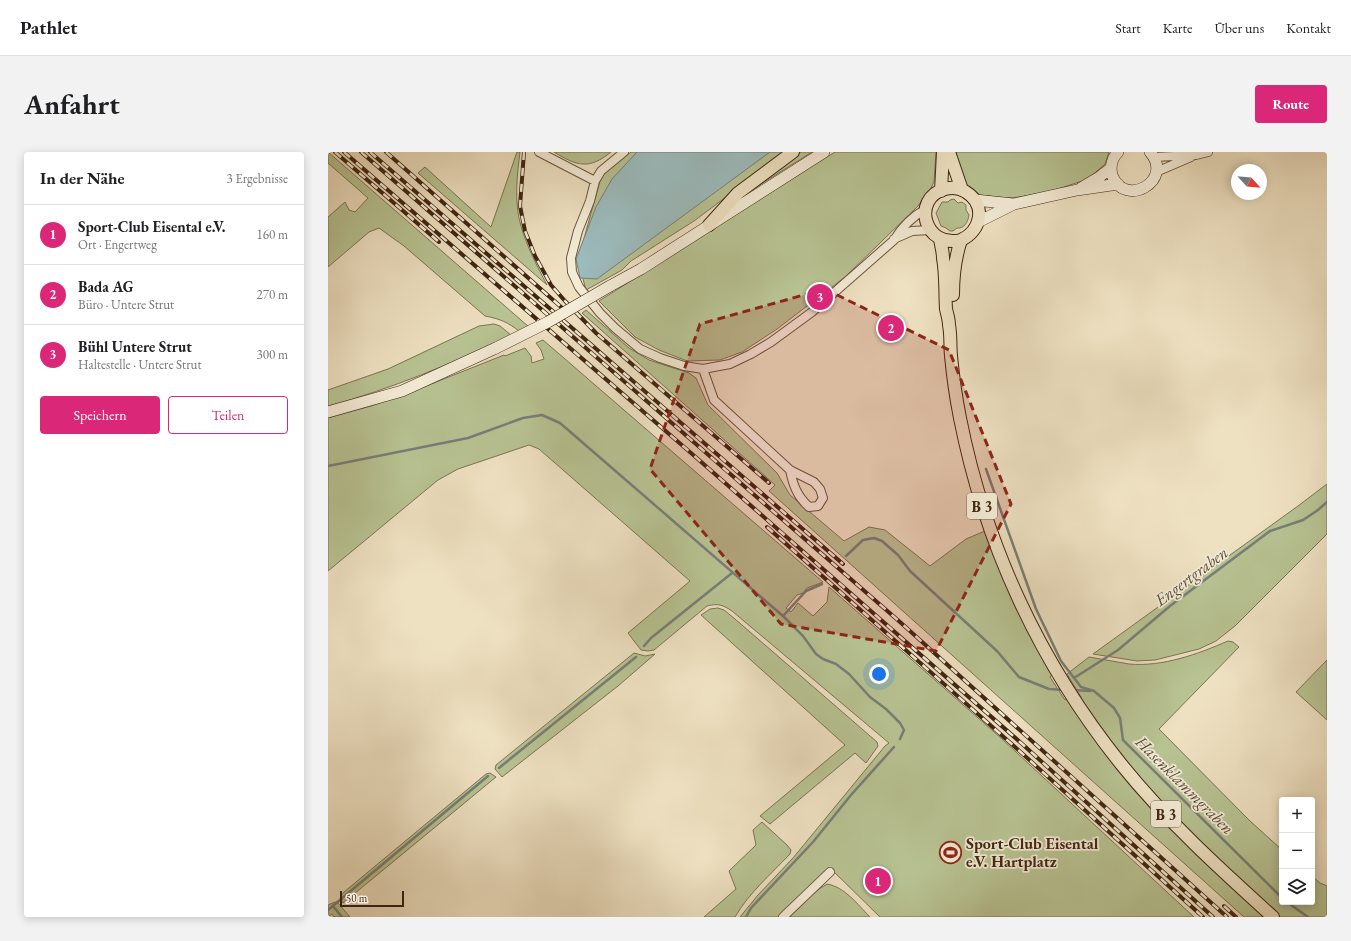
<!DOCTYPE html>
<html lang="de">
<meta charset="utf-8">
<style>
:root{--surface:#fff;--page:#f2f2f2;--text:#202124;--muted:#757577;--line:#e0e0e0;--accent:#db2777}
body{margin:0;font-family:"EB Garamond",serif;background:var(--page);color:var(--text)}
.controls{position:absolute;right:12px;bottom:12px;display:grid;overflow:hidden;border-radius:4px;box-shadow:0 2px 10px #0003}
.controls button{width:36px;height:36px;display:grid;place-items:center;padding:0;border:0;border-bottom:1px solid var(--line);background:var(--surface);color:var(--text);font:20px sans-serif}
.compass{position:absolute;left:903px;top:12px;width:36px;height:36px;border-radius:50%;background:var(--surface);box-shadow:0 2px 10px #0003;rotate:116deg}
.scale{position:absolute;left:12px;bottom:10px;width:64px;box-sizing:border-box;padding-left:4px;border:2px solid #402612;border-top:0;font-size:11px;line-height:14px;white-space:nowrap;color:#402612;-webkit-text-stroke:3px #f4ecd7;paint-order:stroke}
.you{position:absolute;left:551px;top:522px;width:14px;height:14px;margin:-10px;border:3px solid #fff;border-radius:50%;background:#1a73e8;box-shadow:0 0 0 6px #1a73e833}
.badge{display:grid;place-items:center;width:26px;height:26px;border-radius:50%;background:var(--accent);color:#fff;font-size:13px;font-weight:700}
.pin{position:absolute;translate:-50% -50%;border:2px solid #fff;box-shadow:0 1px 4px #0006}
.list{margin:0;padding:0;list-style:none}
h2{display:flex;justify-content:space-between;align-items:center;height:52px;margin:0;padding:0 16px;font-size:17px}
h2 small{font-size:13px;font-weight:400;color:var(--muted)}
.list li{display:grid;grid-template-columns:26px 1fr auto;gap:12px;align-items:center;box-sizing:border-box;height:60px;padding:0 16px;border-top:1px solid var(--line)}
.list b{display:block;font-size:15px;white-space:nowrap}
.list p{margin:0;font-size:13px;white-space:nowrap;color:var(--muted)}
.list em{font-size:13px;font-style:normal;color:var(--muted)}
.actions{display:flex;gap:8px;padding:12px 16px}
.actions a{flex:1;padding:9px 0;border:1px solid var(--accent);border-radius:4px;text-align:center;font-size:14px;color:var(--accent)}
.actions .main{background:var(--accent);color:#fff}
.icon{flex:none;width:22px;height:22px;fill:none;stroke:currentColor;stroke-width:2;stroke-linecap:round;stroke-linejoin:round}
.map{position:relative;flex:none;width:999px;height:765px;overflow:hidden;border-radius:4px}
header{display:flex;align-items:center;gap:24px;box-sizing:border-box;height:56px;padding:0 20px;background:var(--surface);border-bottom:1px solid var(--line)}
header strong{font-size:19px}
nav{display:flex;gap:22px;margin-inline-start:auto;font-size:14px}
.intro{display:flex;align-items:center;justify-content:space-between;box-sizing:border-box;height:96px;padding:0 24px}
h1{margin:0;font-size:28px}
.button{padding:10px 18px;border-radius:4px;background:var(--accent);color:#fff;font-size:14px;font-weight:700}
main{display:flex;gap:24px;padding:0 24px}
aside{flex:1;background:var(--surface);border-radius:4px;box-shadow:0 2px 10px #0003}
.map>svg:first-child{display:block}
.green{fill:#b8c393;stroke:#7c7452}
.water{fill:#9cbbbc;stroke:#777f78}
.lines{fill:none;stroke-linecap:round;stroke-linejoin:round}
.stream{stroke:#777f78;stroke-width:2.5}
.minor-casing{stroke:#6c553e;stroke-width:10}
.secondary-casing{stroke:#402612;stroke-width:12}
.primary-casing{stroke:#402612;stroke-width:14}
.minor{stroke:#f4ecd7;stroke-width:8}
.secondary{stroke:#f4ecd7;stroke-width:11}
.primary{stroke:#eee1c2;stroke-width:12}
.rail-casing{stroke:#402612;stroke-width:4}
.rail{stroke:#f4ecd7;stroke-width:2.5;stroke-dasharray:8;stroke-linecap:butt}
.secondary-bridge-casing{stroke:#402612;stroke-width:12;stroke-linecap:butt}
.secondary-bridge{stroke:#f4ecd7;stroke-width:11}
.marked{fill:#8f2418;fill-opacity:0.2;stroke:#8f2418;stroke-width:3;stroke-dasharray:8 5;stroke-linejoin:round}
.labels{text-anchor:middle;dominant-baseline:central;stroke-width:3.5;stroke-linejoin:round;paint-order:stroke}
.shield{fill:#f4ecd7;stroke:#76614d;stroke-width:1}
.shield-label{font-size:15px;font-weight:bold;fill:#402612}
.poi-label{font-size:16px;font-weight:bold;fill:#402612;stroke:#f4ecd7;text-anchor:start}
.water-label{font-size:17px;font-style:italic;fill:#574b3c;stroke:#f4ecd7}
</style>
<header>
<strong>Pathlet</strong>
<nav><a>Start</a><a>Karte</a><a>Über uns</a><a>Kontakt</a></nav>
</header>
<div class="intro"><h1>Anfahrt</h1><a class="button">Route</a></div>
<main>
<aside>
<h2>In der Nähe<small>3 Ergebnisse</small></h2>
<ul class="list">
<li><span class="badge">1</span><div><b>Sport-Club Eisental e.V.</b><p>Ort · Engertweg</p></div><em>160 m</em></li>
<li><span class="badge">2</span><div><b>Bada AG</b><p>Büro · Untere Strut</p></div><em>270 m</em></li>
<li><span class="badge">3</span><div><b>Bühl Untere Strut</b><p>Haltestelle · Untere Strut</p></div><em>300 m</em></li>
</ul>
<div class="actions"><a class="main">Speichern</a><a>Teilen</a></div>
</aside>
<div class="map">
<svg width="999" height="765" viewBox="0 0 999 765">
<rect width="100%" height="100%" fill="#eee1c2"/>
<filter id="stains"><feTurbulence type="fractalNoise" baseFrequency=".005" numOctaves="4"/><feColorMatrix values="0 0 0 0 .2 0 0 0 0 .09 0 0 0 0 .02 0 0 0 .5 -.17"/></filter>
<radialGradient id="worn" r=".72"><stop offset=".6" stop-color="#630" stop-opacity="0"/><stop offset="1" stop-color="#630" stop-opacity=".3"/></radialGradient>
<path class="green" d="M0,0L201,175L192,180C180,170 172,167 157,164L76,94L51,76L41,80L0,115V65L17,50L21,58L27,60L40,46L0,11Z
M189,0H192C189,23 186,51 193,74C199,95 209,114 219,133L90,21L97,15L163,75Z
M226,0H283C261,18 249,14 226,0Z
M303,0H458L366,69L303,109L294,118L258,138L250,108L272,29L277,20Z
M473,0H484L411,46Z
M507,0H608L606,30L602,38L590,54L517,125L449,177L414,200L392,208L359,209L331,198L307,185L271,149Z
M626,0H781L777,12L760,27L724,39L691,45L679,46L651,43L637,31Z
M626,47L630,51L634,50L638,53V58L641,63C640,70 636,77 629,76L625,79H622L618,76L613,74L608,61L614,50H620L622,48Z
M258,158L301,196L321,208L361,221L368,226L380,253L449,321L462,343L516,389L541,375L557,378L602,414L638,387L657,379C675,429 698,477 724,523L722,525L737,548L739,547L937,765H916L441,339L447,333L254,161Z
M166,172L172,174L184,184C124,211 64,237 0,254V238L60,217L151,174Z
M215,188L495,430L479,436L475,441L469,443L458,456L463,460L470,451L485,464L499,450L501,435L674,587L866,765H552L502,716L450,765H412L430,743L465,706L557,594L561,591L404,459C395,453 390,451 379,454L326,498L320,499L313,498L300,481L362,429L211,297L201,293L130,317L110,328L0,419V266L43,254L83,240L176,203L177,204L197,196L203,204L204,211L216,207L213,198L208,191Z
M999,332V382L907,474L888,489L871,497L827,508L809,509L765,502L970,354Z
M390,456L396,458L407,467L549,590L550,594L538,611L527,601L442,672L432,664L517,593L373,463L382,457Z
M900,489L905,490L911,495L831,577L921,668L954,698V750H984V724L992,731L999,734V765H952C903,720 854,674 810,624C788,600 770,573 751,546L753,545L739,522L761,505C774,507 788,510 801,512C835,515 870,502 900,489Z
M306,501L317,504L327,502L290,534L174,625L167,617L168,613Z
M999,508V568L968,540Z
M162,621L168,625L15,751C12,746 12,744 16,740L158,622Z
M434,670L459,693L463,698L462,702C443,722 421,741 407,765H376L408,737L401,719L428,693L425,678Z
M499,732C517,735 530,753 542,765H458L491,737Z
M7,750L10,751L22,765H6L4,762L0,765V753Z"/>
<path class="water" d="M309,0H442L269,127L252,126L248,107L268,55L284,27Z"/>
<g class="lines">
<path class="stream" d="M0,314L140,286L195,266L214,263L232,271L455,464L478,439L494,432
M658,317L708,457L733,509L753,535L766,539L786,556L792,566L795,588L954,746
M518,404L535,388L546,386L554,389L570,403L582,419L669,499L691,525L721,537L736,538
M455,464L475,484L488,502L495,507L508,512L521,522L542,545L558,557L572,571L576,578L572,587
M316,494L323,486L404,421
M746,526L790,498L842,454L942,379L975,368L990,358L999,350
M745,538L762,539
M171,616L308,505
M959,750L980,765
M5,754L14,765
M0,758L160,624
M418,765L423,756L485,690L523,643L566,595"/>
<defs>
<path id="minor" d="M211,0L267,29
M296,0L273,19L267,29L262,49L250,79L243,106L244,120L251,135L272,161L287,176L312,197L332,206L356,214L375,217L402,212L423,202L443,190L484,160L566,88C574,75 585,64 598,57
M826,5L868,3L880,0
M828,20L863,5
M566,87L584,79L602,78
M375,217L386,248L462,318L486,330L492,337L495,346L490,354L481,355C469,344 465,333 462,318
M455,765L502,720"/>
<path id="secondary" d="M790,0C784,6 782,15 784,23C796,57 847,29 822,0
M753,36L770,26L783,16
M647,48L685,52
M650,70L686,52L749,38L790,32
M282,134L313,117L496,0
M0,260L74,239L168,196"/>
<path id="primary" d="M621,0L634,38
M613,39L615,0
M381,73L410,41L465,0
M612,87C613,93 615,100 615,106C618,123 617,140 618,157C619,162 621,167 621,173C623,183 622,194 623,204C625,225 628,246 632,266C657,393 712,511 793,612C838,668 892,717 945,765
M625,143C625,125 627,106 633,88C653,79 659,53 638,40C632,36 624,35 617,37C583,46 596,97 633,88"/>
</defs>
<use href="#minor" class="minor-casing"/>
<use href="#secondary" class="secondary-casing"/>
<use href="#primary" class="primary-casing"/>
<use href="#minor" class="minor"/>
<use href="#secondary" class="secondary"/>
<use href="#primary" class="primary"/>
<defs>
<path id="rail" d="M7,0L111,90
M16,0L363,301L692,590L885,765
M33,0L572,470L899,765
M42,0L515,412
M58,0L241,162
M196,0L192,54L197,79L207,104L223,133L237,149L268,181L441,331
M439,375L687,595L875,765
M896,754L908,765"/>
</defs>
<use href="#rail" class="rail-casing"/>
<use href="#rail" class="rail"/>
<defs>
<path id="secondary-bridge" d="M168,196L220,170L282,134"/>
</defs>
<use href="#secondary-bridge" class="secondary-bridge-casing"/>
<use href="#secondary-bridge" class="secondary-bridge"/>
</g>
<path class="marked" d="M497,137L621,198L683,352L608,499L453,472L322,317L372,172Z"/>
<defs>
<symbol id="stadium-ring" viewBox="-11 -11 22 22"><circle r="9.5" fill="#f4ecd7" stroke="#8f2418" stroke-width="1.5"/><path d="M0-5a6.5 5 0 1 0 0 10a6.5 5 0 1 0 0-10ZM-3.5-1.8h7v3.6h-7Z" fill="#8f2418"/></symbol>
</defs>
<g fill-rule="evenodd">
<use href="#stadium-ring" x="610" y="688" width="25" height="25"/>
</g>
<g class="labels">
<g class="shield">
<rect x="639" y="341" width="30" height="26" rx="3"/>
<rect x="823" y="649" width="30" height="26" rx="3"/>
</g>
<g class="shield-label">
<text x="654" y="354">B 3</text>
<text x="838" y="662">B 3</text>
</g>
<g class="poi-label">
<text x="638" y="691">Sport-Club Eisental<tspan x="638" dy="18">e.V. Hartplatz</tspan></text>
</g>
<g class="water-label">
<text transform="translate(863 424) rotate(-37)">Engertgraben</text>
<text transform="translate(857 633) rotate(45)">Hasenklammgraben</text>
</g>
</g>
<rect width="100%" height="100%" filter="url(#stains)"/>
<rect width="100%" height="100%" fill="url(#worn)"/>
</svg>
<div class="controls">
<button>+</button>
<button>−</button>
<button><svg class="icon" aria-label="layers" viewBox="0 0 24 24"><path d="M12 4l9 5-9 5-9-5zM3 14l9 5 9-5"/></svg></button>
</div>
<svg class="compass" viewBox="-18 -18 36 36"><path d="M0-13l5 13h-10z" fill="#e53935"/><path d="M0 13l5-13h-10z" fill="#757577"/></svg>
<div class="scale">50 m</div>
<div class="you"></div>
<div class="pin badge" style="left:550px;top:729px">1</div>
<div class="pin badge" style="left:563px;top:176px">2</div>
<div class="pin badge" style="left:492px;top:145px">3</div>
</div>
</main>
